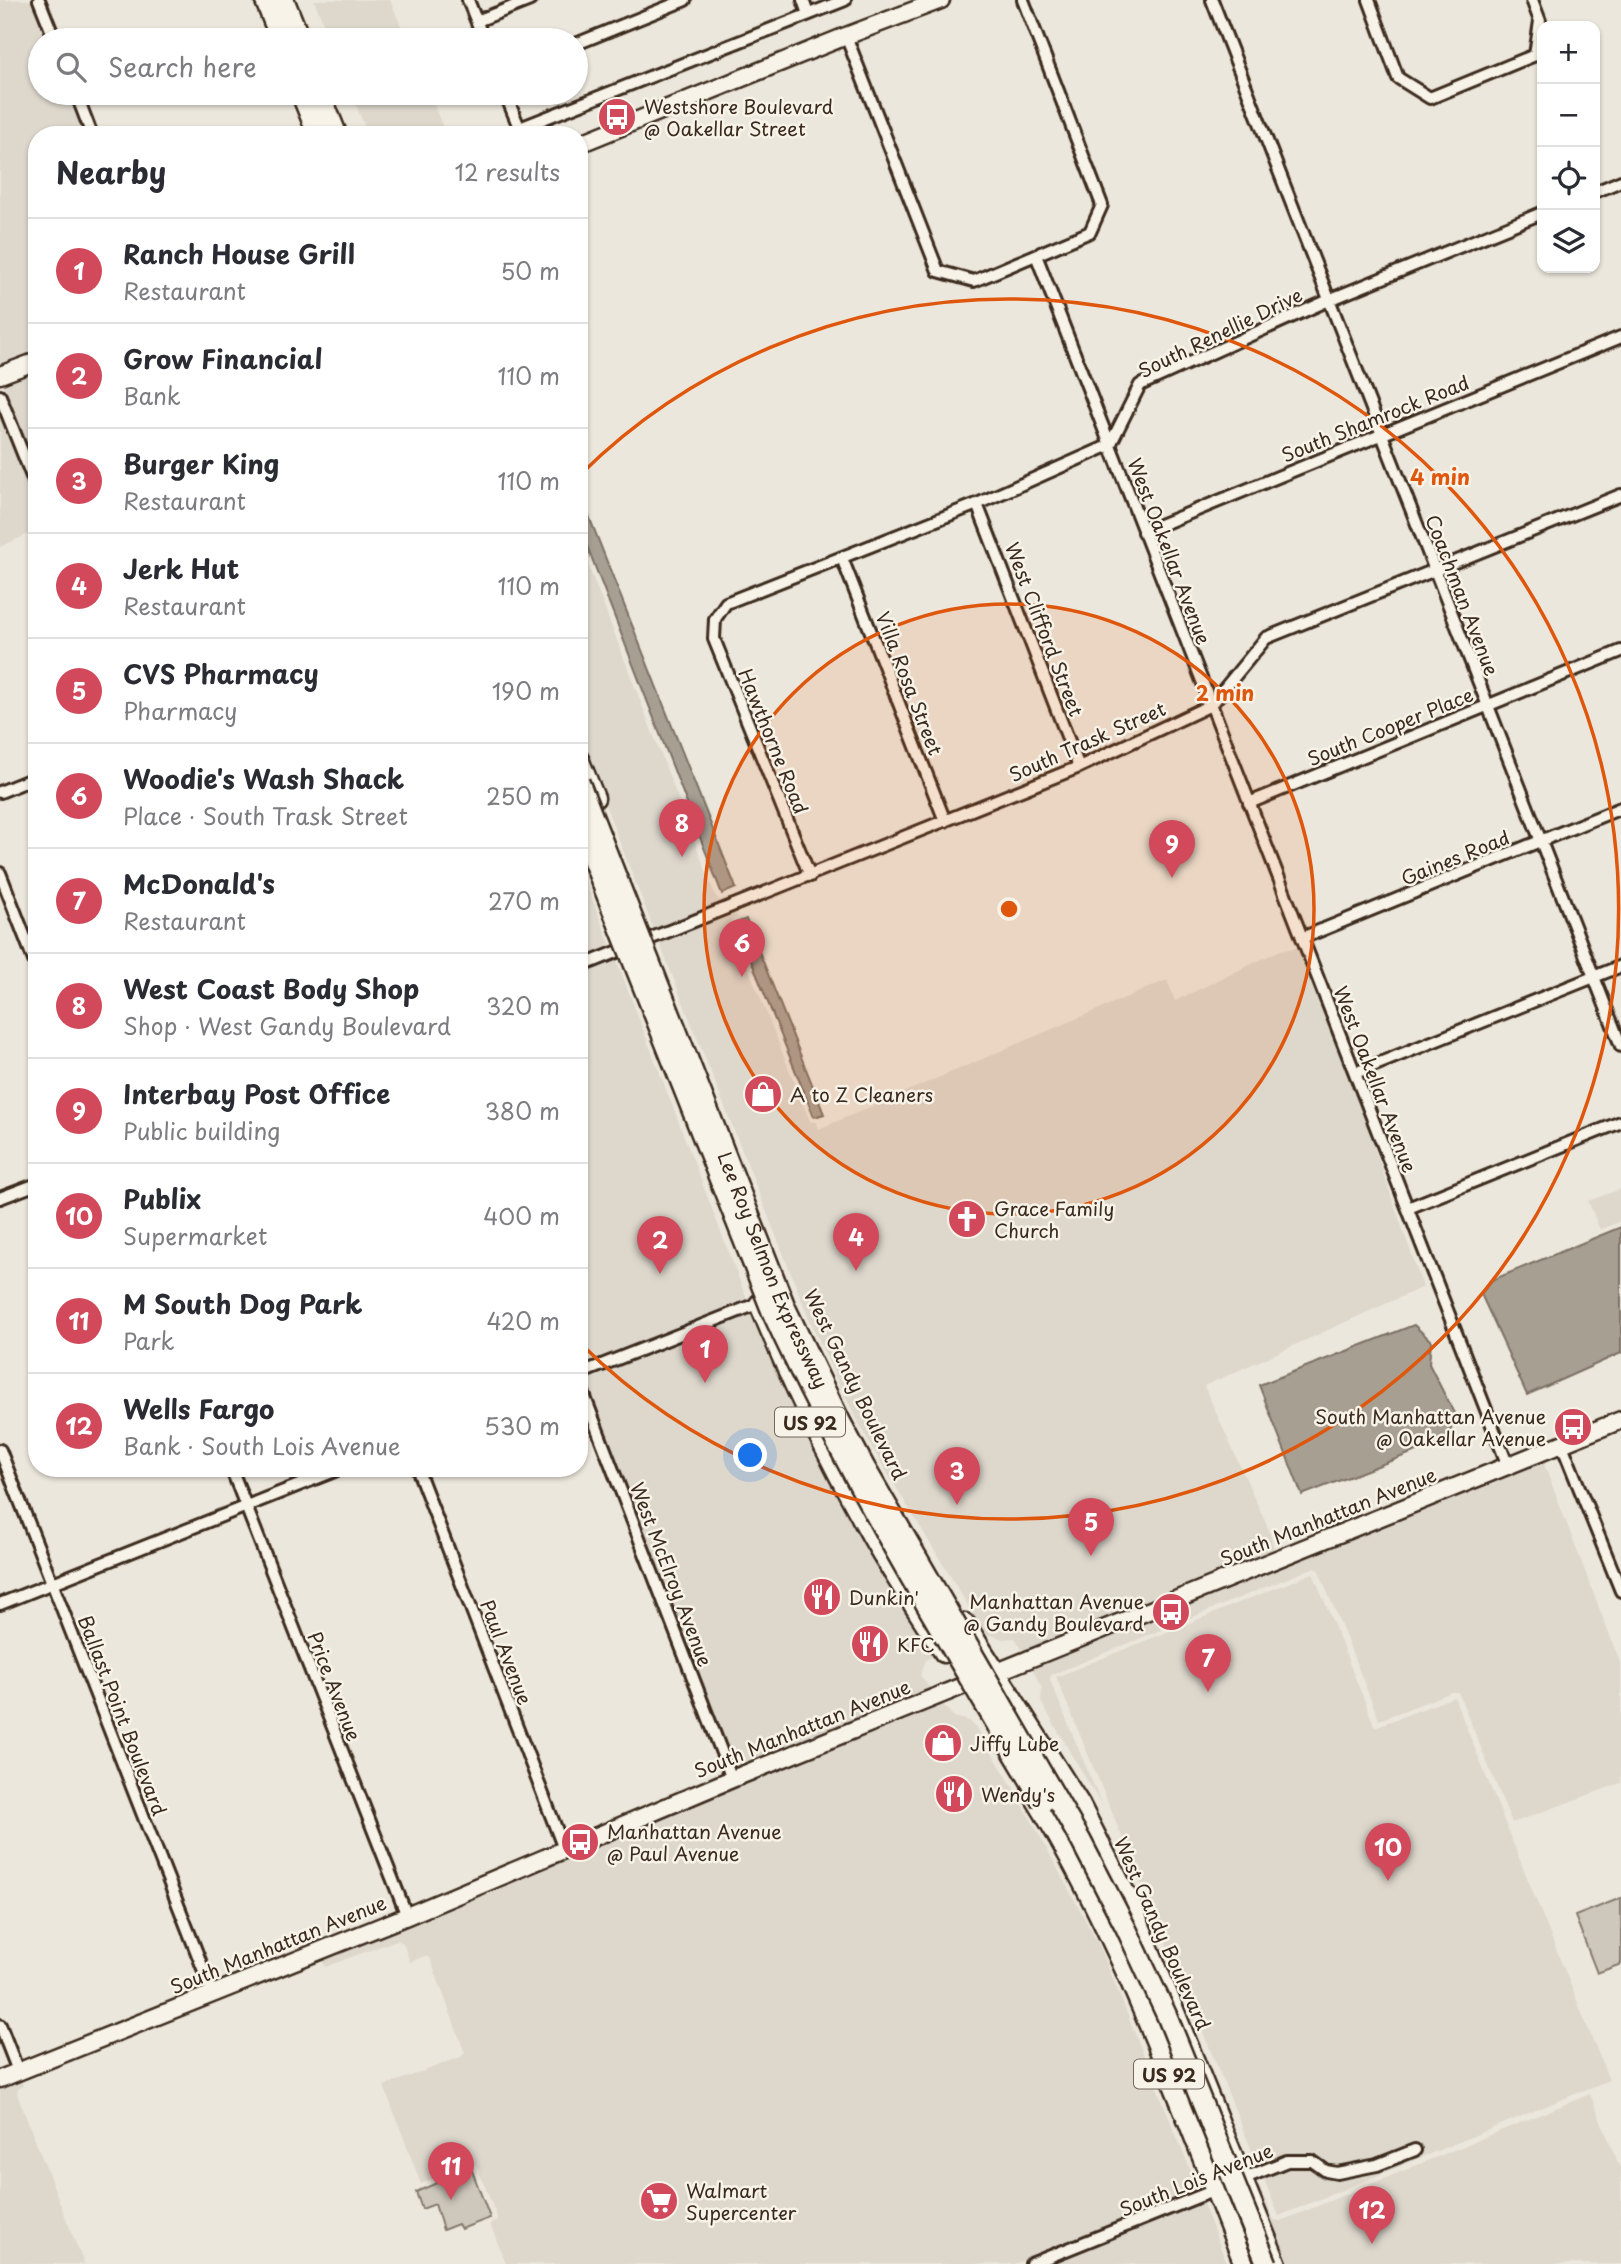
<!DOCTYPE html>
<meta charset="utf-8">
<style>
:root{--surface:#fff;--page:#f7f7f7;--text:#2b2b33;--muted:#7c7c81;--line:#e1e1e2;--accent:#d1495b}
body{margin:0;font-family:"Playpen Sans",sans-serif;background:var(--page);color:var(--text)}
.controls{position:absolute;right:21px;top:21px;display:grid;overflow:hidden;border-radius:14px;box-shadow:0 2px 5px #0004}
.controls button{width:63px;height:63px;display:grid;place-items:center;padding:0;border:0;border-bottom:2px solid var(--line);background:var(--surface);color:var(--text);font:35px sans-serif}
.you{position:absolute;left:751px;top:1456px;width:24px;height:24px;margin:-18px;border:5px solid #fff;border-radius:50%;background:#1a73e8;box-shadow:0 0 0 10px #1a73e833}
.badge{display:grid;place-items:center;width:46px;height:46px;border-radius:50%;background:var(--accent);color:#fff;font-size:23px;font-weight:700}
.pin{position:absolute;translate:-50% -58px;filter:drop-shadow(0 2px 4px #0008)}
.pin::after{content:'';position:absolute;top:37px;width:24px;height:21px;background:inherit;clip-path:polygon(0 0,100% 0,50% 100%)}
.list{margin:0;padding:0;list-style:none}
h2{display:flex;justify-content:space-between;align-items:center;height:91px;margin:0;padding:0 28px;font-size:30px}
h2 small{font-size:23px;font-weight:400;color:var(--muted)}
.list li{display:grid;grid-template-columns:46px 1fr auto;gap:21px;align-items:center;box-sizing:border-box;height:105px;padding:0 28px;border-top:2px solid var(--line)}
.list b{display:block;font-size:26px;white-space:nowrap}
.list p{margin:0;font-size:23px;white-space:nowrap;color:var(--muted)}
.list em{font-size:23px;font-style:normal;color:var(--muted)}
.icon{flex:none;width:38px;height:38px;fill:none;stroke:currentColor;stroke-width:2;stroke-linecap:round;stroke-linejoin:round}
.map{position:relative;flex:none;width:1621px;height:2264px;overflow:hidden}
.search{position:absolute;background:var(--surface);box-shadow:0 2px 5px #0004;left:28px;top:28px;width:560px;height:77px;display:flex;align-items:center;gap:18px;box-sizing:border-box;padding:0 24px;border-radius:38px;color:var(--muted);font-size:26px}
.panel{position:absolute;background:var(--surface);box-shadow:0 2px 5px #0004;left:28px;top:126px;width:560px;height:1351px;border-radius:28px}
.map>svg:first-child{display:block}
.built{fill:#ddd7cc}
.green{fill:#cec8bc;stroke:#84796d;stroke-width:2}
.water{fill:#a89f93;stroke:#7c7064;stroke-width:2}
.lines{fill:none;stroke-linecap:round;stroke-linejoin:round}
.street-casing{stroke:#3b2a1e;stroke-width:16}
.secondary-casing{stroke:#3b2a1e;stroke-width:21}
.primary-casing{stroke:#3b2a1e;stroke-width:23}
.highway-casing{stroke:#3b2a1e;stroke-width:24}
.street{stroke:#f7f3e8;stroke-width:10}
.secondary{stroke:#f7f3e8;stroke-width:16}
.primary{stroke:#f7f3e8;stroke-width:18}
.highway{stroke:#f7f3e8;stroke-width:19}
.highway-bridge-casing{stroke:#3b2a1e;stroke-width:24;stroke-linecap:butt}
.highway-bridge{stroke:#f7f3e8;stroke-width:19}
.ring{fill:none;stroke:#df570d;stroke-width:3.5}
.labels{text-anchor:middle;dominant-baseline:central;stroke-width:5;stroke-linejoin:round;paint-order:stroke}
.shield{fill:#f7f3e8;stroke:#73665b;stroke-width:2}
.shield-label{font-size:18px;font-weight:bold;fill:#3b2a1e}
.poi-label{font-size:19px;fill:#3b2a1e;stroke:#f7f3e8;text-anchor:start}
.street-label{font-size:19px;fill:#3b2a1e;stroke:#f7f3e8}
.centre{fill:#df570d;stroke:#f7f3e8;stroke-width:3.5}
.ring-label{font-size:21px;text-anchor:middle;font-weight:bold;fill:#df570d;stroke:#f7f3e8;stroke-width:5;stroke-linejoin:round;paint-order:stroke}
</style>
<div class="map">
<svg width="1621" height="2264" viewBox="0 0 1621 2264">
<rect width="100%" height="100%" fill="#ece7dc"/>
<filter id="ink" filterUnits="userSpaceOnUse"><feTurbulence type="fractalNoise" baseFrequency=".0143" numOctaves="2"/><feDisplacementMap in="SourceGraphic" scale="14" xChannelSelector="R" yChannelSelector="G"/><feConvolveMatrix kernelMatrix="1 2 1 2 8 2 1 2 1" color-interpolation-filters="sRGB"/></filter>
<g filter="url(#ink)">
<path class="built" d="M0,0H31L47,40H40V93H68L84,135H37V353L0,368Z
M314,0H390L407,40H330Z
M351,93H429L446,135H368Z
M37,368V469L2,381Z
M0,416L37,509V530L0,547Z
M579,542L716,897L720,900L730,897L731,900L654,930L579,738Z
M579,865L611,947L579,960Z
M735,912L737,917L731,920V925L809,1119L811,1122H816L819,1129L1167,980L1175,1001L1281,950L1299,948L1359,1104L1423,1287L1204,1386L1269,1530L1275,1553L1025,1654L1015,1638L1003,1639L991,1635H986L871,1446L840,1387L808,1316L659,942Z
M616,959L747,1300L581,1366L579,1362V974Z
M1621,1189V1221L1600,1230L1588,1201Z
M752,1313L766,1351L819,1461L889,1589L933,1656L926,1660L920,1675L932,1691L736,1770L586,1379Z
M1534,1461L1544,1464L1621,1665V1783L1512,1823L1458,1692H1452L1379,1720L1319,1571L1315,1567L1051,1675L1050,1680L1102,1806L1041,1702L1042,1688L1031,1666Z
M1313,1573L1375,1727L1454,1697L1609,2080L1279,2216L1056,1677Z
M941,1702L954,1717L970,1721L981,1735L1016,1792L1100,1947L1198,2189L1014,2264H506L490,2224L496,2221L497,2217L477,2166L472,2163H468L421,2184L384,2086L461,2057L465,2053L430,1958L425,1956L410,1962L403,1943L397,1940L325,1967L321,1957L708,1800L719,1791Z
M20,2078L23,2086L18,2089L17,2094L84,2264H0V2086Z
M1590,2094L1621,2170V2264H1287L1255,2182L1257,2181L1274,2220L1281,2221Z
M1202,2201L1227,2264H1049Z"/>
<path class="green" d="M1621,1898V1964L1597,1973L1575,1916Z
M471,2168L490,2218L461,2229L458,2224L443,2230L435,2204L422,2209L416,2192Z"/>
<path class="water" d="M579,491L736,888L722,894L579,525Z
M746,919L824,1114L814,1117L736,923Z
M1621,1227V1353L1527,1395L1481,1294L1492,1280Z
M1414,1325L1431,1341L1429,1364L1455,1415L1448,1439L1302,1495L1259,1385Z"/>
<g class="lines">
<defs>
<path id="street" d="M39,0L55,40
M468,0L484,40
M803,0L808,14
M1212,0L1621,1046
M1369,0L1398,78L1430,98L1535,55L1540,21L1532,0
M477,21L530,0
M846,36L938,271L974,281L1090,232L1102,205L1023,0
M576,44L685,0
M76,93L92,135
M505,93L521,132
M520,128L845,0
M1595,192L1621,181
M1036,255L1508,1466
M0,396L37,489
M977,504L1079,767
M1143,532L1621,337
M842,558L945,821
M0,792L37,777
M1249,803L1621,651
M0,873L37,968
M810,876L714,639L715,619L726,603L977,504L1110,445L1140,385L1329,300L1542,213
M1302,938L1621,808
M579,967L1079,767L1211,705L1266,638L1621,495
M1355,1073L1621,966
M0,1198L37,1184
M1408,1208L1621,1122
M579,1374L759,1303
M579,1382L732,1779
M1562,1445L1621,1591
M0,1450L213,1994
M231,1468L407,1916
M417,1468L564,1849
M0,1604L342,1468
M0,2025L18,2071
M1031,2264L1287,2161H1312L1326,2171L1337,2173L1377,2165L1415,2150"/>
<path id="secondary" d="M579,144L846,36L941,0
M0,375L37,361
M0,2079L407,1916L732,1779L1621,1420"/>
<path id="primary" d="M579,759L595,798
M759,1304C792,1385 830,1463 873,1539C895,1578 920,1615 944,1653
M965,1623L1080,1804L1132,1906L1277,2264
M1031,1792C1123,1939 1180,2104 1244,2264"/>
<path id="highway" d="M265,0L281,40
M284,0L300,40
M301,93L318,135
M320,93L337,135"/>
</defs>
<use href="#street" class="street-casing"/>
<use href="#secondary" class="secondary-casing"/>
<use href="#primary" class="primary-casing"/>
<use href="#highway" class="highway-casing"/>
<use href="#street" class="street"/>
<use href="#secondary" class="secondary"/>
<use href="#primary" class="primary"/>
<use href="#highway" class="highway"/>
<defs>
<g id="highway-bridge">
<path id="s1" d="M579,782L786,1309L840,1421L864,1466L1081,1841L1126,1928L1167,2016L1267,2264"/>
<path d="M579,825L773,1314C851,1483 948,1643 1043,1802"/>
</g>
</defs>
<use href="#highway-bridge" class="highway-bridge-casing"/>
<use href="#highway-bridge" class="highway-bridge"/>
</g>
</g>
<circle cx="1009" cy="909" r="305" fill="#df570d" fill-opacity=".12"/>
<g class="ring">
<circle cx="1009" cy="909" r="305"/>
<path d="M581 474A610 610 0 1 1 581 1344"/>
</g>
<defs>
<symbol id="bus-disc" viewBox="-11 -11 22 22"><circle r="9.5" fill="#d1495b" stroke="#f7f3e8"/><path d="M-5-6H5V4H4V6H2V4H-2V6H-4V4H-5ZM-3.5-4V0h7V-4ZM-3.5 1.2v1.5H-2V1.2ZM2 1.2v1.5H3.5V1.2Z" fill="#fff"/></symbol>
<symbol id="shop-disc" viewBox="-11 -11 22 22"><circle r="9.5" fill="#d1495b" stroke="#f7f3e8"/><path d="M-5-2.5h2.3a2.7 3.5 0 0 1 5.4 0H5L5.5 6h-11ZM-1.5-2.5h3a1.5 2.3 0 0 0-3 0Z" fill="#fff"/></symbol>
<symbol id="church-disc" viewBox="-11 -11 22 22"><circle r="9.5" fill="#d1495b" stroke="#f7f3e8"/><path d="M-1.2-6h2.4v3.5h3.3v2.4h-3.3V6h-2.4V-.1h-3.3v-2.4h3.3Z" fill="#fff"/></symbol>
<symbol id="restaurant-disc" viewBox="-11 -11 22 22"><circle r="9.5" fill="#d1495b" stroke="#f7f3e8"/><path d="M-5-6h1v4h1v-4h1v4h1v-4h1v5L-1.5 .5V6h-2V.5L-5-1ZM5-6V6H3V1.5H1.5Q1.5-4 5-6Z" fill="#fff"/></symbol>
<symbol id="supermarket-disc" viewBox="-11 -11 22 22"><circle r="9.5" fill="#d1495b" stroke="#f7f3e8"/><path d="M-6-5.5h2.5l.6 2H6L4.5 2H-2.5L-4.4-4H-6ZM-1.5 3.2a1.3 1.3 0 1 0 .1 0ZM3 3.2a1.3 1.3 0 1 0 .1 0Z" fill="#fff"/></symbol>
</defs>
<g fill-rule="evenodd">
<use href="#bus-disc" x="595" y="95" width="44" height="44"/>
<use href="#shop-disc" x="741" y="1072" width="44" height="44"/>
<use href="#church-disc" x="945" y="1197" width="44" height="44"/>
<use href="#bus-disc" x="1551" y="1405" width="44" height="44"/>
<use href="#restaurant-disc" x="800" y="1575" width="44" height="44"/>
<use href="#bus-disc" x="1149" y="1590" width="44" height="44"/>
<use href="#restaurant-disc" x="848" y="1622" width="44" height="44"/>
<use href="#shop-disc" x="921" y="1721" width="44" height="44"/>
<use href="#restaurant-disc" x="932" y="1772" width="44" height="44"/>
<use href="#bus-disc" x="558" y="1820" width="44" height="44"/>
<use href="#supermarket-disc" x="637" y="2179" width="44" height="44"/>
</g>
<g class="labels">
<g class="shield">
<rect x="775" y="1407.5" width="70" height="29" rx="5"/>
<rect x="1134" y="2059.5" width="70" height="29" rx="5"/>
</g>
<g class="shield-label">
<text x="810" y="1422">US 92</text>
<text x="1169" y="2074">US 92</text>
</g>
<g class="poi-label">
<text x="644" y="106">Westshore Boulevard<tspan x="644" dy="22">@ Oakellar Street</tspan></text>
<text x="790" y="1094">A to Z Cleaners</text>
<text x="994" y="1208">Grace Family<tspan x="994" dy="22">Church</tspan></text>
<text x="1546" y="1416" text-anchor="end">South Manhattan Avenue<tspan x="1546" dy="22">@ Oakellar Avenue</tspan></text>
<text x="849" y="1597">Dunkin'</text>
<text x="1144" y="1601" text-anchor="end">Manhattan Avenue<tspan x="1144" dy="22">@ Gandy Boulevard</tspan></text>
<text x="897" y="1644">KFC</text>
<text x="970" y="1743">Jiffy Lube</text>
<text x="981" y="1794">Wendy's</text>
<text x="607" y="1831">Manhattan Avenue<tspan x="607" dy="22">@ Paul Avenue</tspan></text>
<text x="686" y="2190">Walmart<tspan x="686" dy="22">Supercenter</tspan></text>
</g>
<g class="street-label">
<text transform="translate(1220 332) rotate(-26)">South Renellie Drive</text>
<text transform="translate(1375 418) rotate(-22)">South Shamrock Road</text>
<text transform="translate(1170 551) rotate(69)">West Oakellar Avenue</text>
<text transform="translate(1463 595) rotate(69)">Coachman Avenue</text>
<text transform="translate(1045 629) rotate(69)">West Clifford Street</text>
<text transform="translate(910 683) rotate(69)">Villa Rosa Street</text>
<text transform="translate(1390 726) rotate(-22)">South Cooper Place</text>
<text transform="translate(774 741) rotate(68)">Hawthorne Road</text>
<text transform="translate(1087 741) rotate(-24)">South Trask Street</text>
<text transform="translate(1455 857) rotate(-22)">Gaines Road</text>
<text transform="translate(1376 1079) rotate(69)">West Oakellar Avenue</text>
<text stroke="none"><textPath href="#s1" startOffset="525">Lee Roy Selmon Expressway</textPath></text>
<text transform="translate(856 1384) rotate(64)">West Gandy Boulevard</text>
<text transform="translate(1328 1516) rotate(-22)">South Manhattan Avenue</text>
<text transform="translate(672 1574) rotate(69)">West McElroy Avenue</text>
<text transform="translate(507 1652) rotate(69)">Paul Avenue</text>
<text transform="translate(335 1686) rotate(69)">Price Avenue</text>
<text transform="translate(123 1715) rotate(69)">Ballast Point Boulevard</text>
<text transform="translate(802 1728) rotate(-22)">South Manhattan Avenue</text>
<text transform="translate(1163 1933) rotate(66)">West Gandy Boulevard</text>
<text transform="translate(278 1944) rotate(-22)">South Manhattan Avenue</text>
<text transform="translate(1196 2179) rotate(-22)">South Lois Avenue</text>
</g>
</g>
<circle cx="1009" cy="909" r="10" class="centre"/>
<g class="ring-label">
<text x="1440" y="485">4 min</text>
<text x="1225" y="701">2 min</text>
</g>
</svg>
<div class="controls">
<button>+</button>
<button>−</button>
<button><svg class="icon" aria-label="locate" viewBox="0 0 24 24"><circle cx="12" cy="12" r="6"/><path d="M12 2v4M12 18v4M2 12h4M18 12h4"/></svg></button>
<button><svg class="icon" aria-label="layers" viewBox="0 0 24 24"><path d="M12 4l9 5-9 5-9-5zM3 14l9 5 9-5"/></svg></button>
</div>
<div class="you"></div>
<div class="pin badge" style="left:705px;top:1383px">1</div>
<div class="pin badge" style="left:660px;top:1274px">2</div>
<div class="pin badge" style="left:957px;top:1505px">3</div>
<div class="pin badge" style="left:856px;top:1271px">4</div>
<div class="pin badge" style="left:1091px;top:1556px">5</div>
<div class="pin badge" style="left:742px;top:977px">6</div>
<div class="pin badge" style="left:1208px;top:1692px">7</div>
<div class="pin badge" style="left:682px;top:857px">8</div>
<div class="pin badge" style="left:1172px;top:878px">9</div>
<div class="pin badge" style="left:1388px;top:1881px">10</div>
<div class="pin badge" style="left:451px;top:2200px">11</div>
<div class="pin badge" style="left:1372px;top:2244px">12</div>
<div class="search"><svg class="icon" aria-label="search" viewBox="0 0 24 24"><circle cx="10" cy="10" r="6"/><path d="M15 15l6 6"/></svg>Search here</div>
<section class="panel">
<h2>Nearby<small>12 results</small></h2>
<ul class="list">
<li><span class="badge">1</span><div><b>Ranch House Grill</b><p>Restaurant</p></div><em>50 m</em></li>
<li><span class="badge">2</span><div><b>Grow Financial</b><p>Bank</p></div><em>110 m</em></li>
<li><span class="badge">3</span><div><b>Burger King</b><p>Restaurant</p></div><em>110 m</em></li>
<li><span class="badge">4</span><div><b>Jerk Hut</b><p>Restaurant</p></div><em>110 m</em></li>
<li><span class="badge">5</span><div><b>CVS Pharmacy</b><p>Pharmacy</p></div><em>190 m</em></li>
<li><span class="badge">6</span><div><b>Woodie's Wash Shack</b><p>Place · South Trask Street</p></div><em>250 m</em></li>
<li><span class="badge">7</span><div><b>McDonald's</b><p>Restaurant</p></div><em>270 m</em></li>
<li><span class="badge">8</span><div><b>West Coast Body Shop</b><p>Shop · West Gandy Boulevard</p></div><em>320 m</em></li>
<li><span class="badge">9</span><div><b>Interbay Post Office</b><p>Public building</p></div><em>380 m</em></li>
<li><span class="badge">10</span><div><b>Publix</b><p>Supermarket</p></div><em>400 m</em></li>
<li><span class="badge">11</span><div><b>M South Dog Park</b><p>Park</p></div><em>420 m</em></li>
<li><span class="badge">12</span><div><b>Wells Fargo</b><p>Bank · South Lois Avenue</p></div><em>530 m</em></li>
</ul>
</section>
</div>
